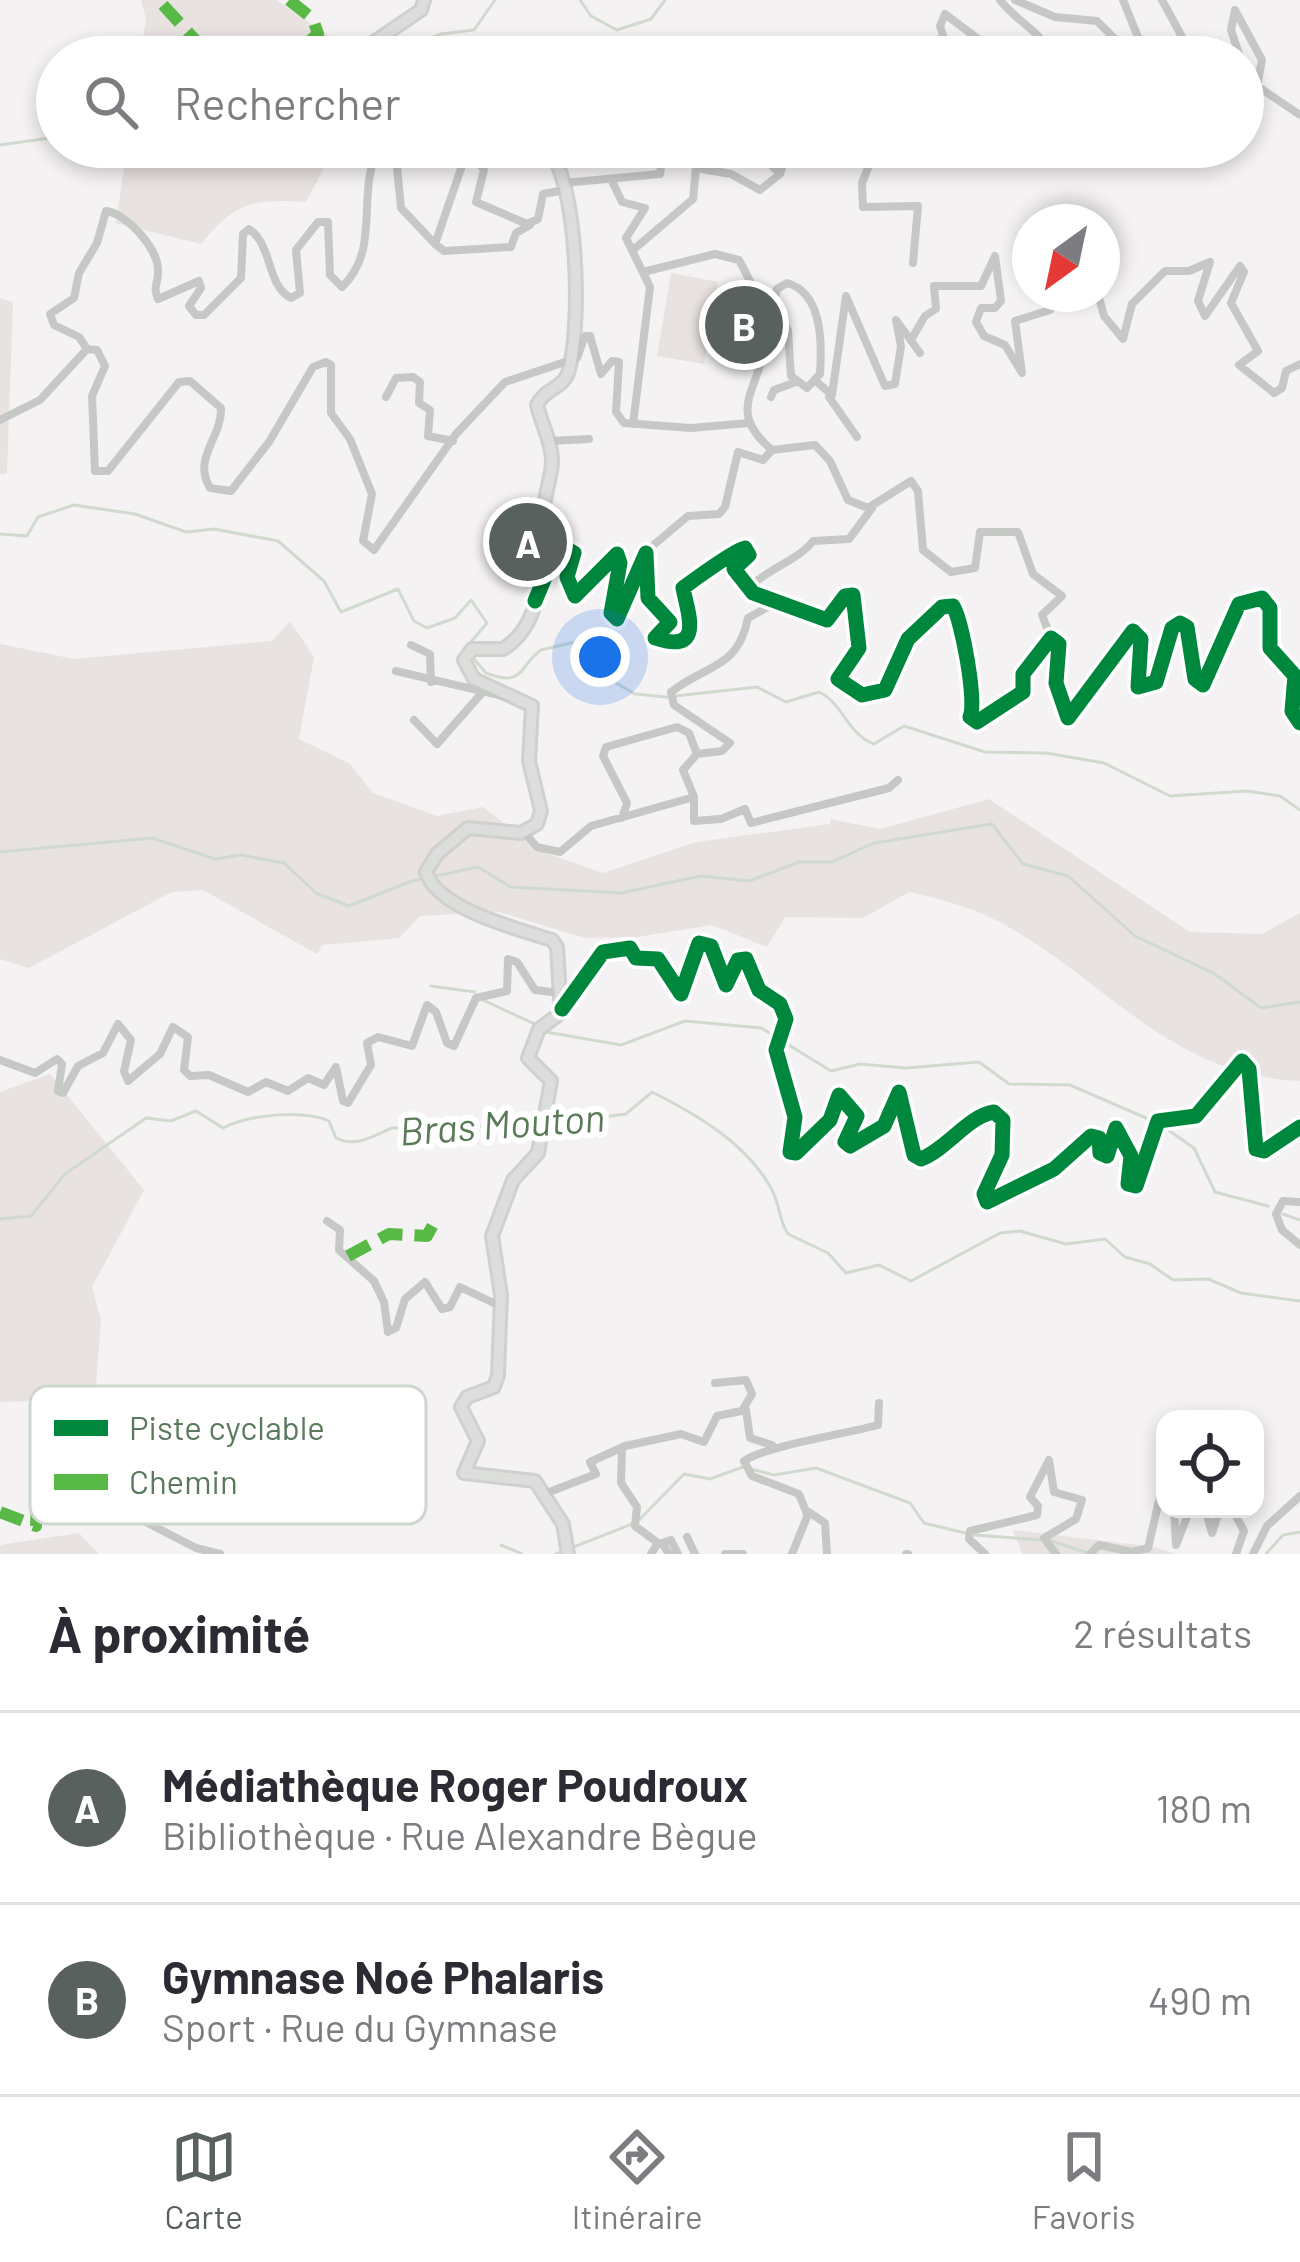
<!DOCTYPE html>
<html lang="fr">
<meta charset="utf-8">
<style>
:root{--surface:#fff;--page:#f2f2f3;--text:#2b2b33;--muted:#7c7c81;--line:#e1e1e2;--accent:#58615e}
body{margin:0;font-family:Barlow,sans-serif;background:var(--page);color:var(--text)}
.controls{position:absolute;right:36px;bottom:36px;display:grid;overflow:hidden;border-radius:24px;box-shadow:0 6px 18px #0003}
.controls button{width:108px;height:108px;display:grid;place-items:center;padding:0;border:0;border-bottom:3px solid var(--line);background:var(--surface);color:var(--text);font:60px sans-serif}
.compass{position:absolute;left:1012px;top:204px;width:108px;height:108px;border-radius:50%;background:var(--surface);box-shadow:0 6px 18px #0003;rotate:213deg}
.you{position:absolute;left:600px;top:657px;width:42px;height:42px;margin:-30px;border:9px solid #fff;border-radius:50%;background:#1a73e8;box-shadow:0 0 0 18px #1a73e833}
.badge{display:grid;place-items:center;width:78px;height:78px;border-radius:50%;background:var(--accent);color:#fff;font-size:39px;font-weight:700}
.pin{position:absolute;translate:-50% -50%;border:6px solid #fff;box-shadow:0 3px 12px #0006}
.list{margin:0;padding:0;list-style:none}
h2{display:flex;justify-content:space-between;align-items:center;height:156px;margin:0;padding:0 48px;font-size:51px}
h2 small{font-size:39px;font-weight:400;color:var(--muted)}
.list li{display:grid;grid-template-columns:78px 1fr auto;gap:36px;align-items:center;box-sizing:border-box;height:192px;padding:0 48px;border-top:3px solid var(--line)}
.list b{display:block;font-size:45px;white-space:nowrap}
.list p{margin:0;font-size:39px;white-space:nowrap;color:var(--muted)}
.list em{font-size:39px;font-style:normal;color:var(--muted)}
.icon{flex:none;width:66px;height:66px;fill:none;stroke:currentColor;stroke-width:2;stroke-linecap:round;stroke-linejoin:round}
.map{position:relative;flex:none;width:1300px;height:1554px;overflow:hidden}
.search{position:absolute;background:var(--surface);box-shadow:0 6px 18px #0003;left:36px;right:36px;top:36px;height:132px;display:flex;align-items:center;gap:30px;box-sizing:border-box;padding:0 42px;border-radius:66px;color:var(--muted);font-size:45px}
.sheet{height:540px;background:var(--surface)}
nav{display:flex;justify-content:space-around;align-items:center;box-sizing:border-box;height:168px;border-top:3px solid var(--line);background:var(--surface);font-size:33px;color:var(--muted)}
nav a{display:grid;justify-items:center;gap:6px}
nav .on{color:var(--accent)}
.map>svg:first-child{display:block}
.green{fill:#e8e2e1}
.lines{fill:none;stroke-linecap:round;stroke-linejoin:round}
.stream{stroke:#d1dacf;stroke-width:3}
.major-casing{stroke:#d0d0cf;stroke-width:16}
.minor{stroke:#c6c8c6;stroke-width:8}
.major{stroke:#dcdedc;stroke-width:10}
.quiet{stroke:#58b947;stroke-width:12;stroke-dasharray:24 12;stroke-linecap:butt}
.cycleway-casing{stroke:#fff;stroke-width:22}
.cycleway{stroke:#00873e;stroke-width:15}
.labels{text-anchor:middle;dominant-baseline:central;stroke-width:12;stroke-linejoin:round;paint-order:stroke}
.water-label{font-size:39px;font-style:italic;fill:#5b7b58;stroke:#fff}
.key{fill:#fff;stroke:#ced7ce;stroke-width:3}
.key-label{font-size:33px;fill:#5a795d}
</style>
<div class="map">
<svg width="1300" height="1554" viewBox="0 0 1300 1554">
<rect width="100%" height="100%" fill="#f5f2f3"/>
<path class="green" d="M141,0H276L361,57H140L146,19Z
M127,147H335L306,202C252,199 237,201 201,244L116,223Z
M671,273L718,282L704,364L657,356Z
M0,298L13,302L7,474H0Z
M290,621L314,657L299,739L350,764L373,793L437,816L483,807L540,851L603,873L696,842L830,824V819L880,829L989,799L1190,932L1262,934L1300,913V1081C1173,1075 1113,988 1012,929C979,909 945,900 909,892L863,918L785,917L767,947L712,925L637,937L585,938L499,912L420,916L399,938L323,945L317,954L203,890L172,892L29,968L0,959V644L74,659L272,641Z
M50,1074L144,1190L92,1287L101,1320L95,1399L0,1402V1092Z
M1013,1530L1155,1547L1175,1554H1022Z
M79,1533L99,1554H0V1545Z"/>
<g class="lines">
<path class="stream" d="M580,0L591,16L617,30L651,19L665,0
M384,57L441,34L474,30L495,0
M0,145L57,137
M182,147L244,158L254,166L275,164L293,147
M0,534L27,536L38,517L74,505L135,514L186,532L214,529L278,541L324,581L341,612L398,589L414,621L427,628L455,618L471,600L487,623L470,643
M473,658L486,673C525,688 518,666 541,650L584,640L616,683L635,694L666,697L757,687L786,702L819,692C843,703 847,734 874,744L904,726L985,752L1046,753L1104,763L1170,796L1247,791L1280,796L1300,810
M0,852L152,838L215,859L241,855L284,863L316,893L349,906L412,881L478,867L511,887L621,893L701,876L749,881L799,862H832L874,843L992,824L1023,864L1068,876L1135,936L1215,974L1261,1008L1300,1002
M431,986L475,992
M483,1000L539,1026
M546,1032L621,1045L685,1021L761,1028L831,1071L860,1064L906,1068L979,1062L1009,1084L1070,1085L1153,1121
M550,1124L626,1114L652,1092C696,1114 748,1144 772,1190C780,1205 779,1221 788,1234L828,1253L846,1273L879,1265L911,1281L1000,1233L1020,1231L1066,1244L1105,1239L1125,1257L1150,1264L1173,1280L1208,1279L1241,1293L1300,1301
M1161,1125L1194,1148L1215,1192L1268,1206
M1283,1214L1300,1220
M0,1219L31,1216L65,1174L146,1118L171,1121L196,1111L223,1128C247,1115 303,1109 329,1121L336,1138C356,1148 373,1136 392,1128L540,1125
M640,1519L684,1474L710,1479L743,1467L774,1475L816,1468L910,1503L924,1523L965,1533
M975,1535L1040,1540
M1048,1540L1091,1554
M501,1545L522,1554
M556,1554L632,1524
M1266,1554L1283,1535L1300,1532"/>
<defs>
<path id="major" d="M352,57L421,10L424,0
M546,147C579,178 582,330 568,373C562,389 544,389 537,405C541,423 552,442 552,461C552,476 545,492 544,508C540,553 549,621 503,649H472L464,660L474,679L532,706L529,761L541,811L537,824L521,833L468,828L437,854L426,872C437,909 518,929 552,940L557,947L561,1013L539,1029L528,1058L551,1081L538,1153L513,1180L492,1236L501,1295L498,1375L494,1387L467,1397L461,1407L478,1441L464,1473L535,1481L563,1524L568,1554"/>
</defs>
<use href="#major" class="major-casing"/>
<path class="minor" d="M1000,0C1016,21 1044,34 1053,57
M1015,0L1055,17L1097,21L1133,57
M1123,0L1146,57
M1162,0L1193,57
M522,57L533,50L540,57
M896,57H902
M950,57L940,26L945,14L1002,57
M1240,57L1231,30L1235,10L1262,60L1257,86L1300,115
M395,147L401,208L435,244L465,157L476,159L484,170L476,202L527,224L538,219L543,194L565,190
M684,147L696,168
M753,147L780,174
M1229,147H1237
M876,148L862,183L863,207L918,206L913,263
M872,158L928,147
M611,179L622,202L645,208L626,238L650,287L633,424
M564,183L660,174L662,158
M435,244L444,251L511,247L516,233L530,225
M633,250L693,199L696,168L731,174L760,190L780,174L789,147
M1102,259V269
M787,283C823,293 822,344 820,374L807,388L791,376L788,330L773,306L777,289Z
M1098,294L1104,316L1123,339L1132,304L1165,271H1189L1210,262L1198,301L1205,316L1240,266L1244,272L1231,303L1258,351L1239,365L1274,393L1282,388L1286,371L1300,364
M912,338L925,316L936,309L934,286H981L995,256L1001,301L995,308H981L976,322L984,336L1005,345L1022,373L1015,321L1050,310L1063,294
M87,349L79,337L54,325L50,314L74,298L79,273L97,243L106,211C126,213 158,248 158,270C159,283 152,286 158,299L199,281L201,288L189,306L196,315H204L241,278L243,234L249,229C273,245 266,285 291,298L300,293L296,250L318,222H328L330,275L342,287C382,249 355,193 379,147
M817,382L832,395L846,296L885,386L895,384L901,346L896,320L920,353
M386,397L396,378L413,377L420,382L419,403L430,410L428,436L453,441
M771,397L774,390L796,382
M829,397L857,437
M0,420L40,400L87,349L97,350L105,366L92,396L95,471H108L179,382L190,381L221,408C222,438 192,458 210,488L231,491L269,442L313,367L326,362L331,365V413L350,439L372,494L363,541L374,550L456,434L505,382L577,358L585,336H590L601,374L612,361L619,362L616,412L624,423L691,428L749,423
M549,441L589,439
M772,450L815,445L830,461L848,500L868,508L911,481L918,491L923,550L951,572L975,568L980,532H1018L1033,574L1062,596L1042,615L1051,638
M644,553L688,516L719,514L725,507L738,452L763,460L772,450C722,408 764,387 764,340C764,308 754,287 739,260L715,254L647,271
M543,586L551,566L567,549L574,553L567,577L575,596L619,555L611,613L617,619L646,553L648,598L670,622L655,638C706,655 687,611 683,588C695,579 735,550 745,548L749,555L734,569L753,593L827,620L845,596L853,595L859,648L838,679L867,696L885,690L908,639L949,604C963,617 977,701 970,717L977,722L1023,692V674L1051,638L1059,644L1056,683L1068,718L1133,631L1141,639L1138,687L1156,682L1172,628L1180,623L1187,627L1195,679L1203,685L1239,604L1262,598L1270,608V648L1295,676L1292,711L1300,723
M747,589C767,569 800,559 813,541L849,539L872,508
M411,645L430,654L431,682
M396,671L511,698
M414,720L437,744L481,694
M697,754L722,751L730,743L674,705L671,692C707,664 738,669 748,618L777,602
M694,797V821L721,819L745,809L751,823L889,788L898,780
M622,818L627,803L603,756L606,747L677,727L689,733L697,754
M524,832L537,847L560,852L591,826L694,797L683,770L697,754
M562,1009L603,952L630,948L636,958L658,959L681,994L699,943L711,946L726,985L738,960L746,959L759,990L780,1004L786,1019L776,1050L795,1117L790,1152L796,1153L830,1120L839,1095L857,1116L845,1142L850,1146L884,1126L899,1092L914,1155L921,1159C947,1149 968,1116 994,1112L1003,1120L1002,1155L984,1194L987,1202L1054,1169L1091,1136L1099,1138L1100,1153L1107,1156L1116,1128L1131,1156L1128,1184L1136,1186L1158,1121L1196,1116L1242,1061L1249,1069L1256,1149L1264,1151L1300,1127
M0,1060L35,1073L57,1059L62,1064L58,1091L63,1093L78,1066L103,1053L118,1024L131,1040L124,1071L128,1081L160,1054L173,1027L188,1037L184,1070L190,1076L209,1075L248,1092L266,1082L288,1091L308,1078L324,1085L336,1067L343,1101L348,1103L371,1065L367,1043L378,1037L412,1046L427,1005L436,1012L447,1043L454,1046L476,998L507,991L508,959L517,962L535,990L560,993
M1300,1202L1283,1201L1276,1214L1282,1230L1300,1245
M327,1221L340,1230L339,1250L374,1281L384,1302L388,1332L396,1328L405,1299L425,1282L442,1309L450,1307L460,1287L500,1306
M715,1383L746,1380L752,1394L743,1409
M622,1448L621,1483L637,1507L635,1526L658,1543L651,1554
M49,1472L196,1548L220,1554
M544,1494L596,1474L590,1462L625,1446L681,1434L704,1442L717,1416L746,1410L750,1438L772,1445
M1174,1509L1176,1545L1190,1509
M1205,1509L1212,1533L1220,1509
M807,1514L799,1494L752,1476L744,1461C765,1446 845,1434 878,1425L879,1403
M687,1537L695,1554
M669,1554L662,1543L671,1540L678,1554
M725,1554H743
M792,1554L809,1512L825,1523L827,1554
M906,1554H908
M985,1554L969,1539L970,1531L1037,1515L1038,1506L1030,1497L1049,1460L1054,1492L1082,1500L1076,1519L1044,1538L1056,1554
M1090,1554L1099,1545L1132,1552L1148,1548L1165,1475
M1236,1554L1244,1531L1237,1518L1240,1509
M1253,1554L1267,1526L1300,1496"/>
<use href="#major" class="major"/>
<path class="quiet" d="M289,0L313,19L318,34L290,57
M163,5L211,57
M348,1256L389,1234L427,1236L434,1223
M0,1512L36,1526L37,1502L49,1472"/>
<defs>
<path id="cycleway" d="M535,601L548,570L567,549L574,553L567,577L575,596L617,554L620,563L611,613L617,619L646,553L648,598L670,622L655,638C706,655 687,611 683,588C695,579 735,550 745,548L749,555L734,569L753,593L827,620L845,596L853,595L859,648L838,679L862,695L885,690L908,639L942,607L953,606C962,621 977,702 970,717L977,722L1023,692V674L1051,638L1059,644L1056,683L1068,718L1133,631L1141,639L1138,687L1156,682L1172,628L1180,623L1187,627L1195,679L1203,685L1239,604L1262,598L1270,608V648L1295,676L1292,711L1300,723
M562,1009L603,952L630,948L636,958L658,959L681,994L699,943L711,946L726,985L738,960L746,959L759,990L780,1004L786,1019L776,1050L795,1117L790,1152L796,1153L830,1120L839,1095L857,1116L845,1142L850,1146L884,1126L899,1092L914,1155L921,1159C947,1149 968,1116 994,1112L1003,1120L1002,1155L984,1194L987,1202L1054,1169L1091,1136L1099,1138L1100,1153L1107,1156L1116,1128L1131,1156L1128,1184L1136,1186L1158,1121L1196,1116L1242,1061L1249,1069L1256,1149L1264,1151L1300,1127"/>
</defs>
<use href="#cycleway" class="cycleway-casing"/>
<use href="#cycleway" class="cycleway"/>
</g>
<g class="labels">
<g class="water-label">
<text transform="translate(502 1123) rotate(-4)">Bras Mouton</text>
</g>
</g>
<rect x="30" y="1386" width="396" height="138" rx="18" class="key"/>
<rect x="54" y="1420" width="54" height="16" fill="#00873e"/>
<rect x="54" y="1474" width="54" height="16" fill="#58b947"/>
<g class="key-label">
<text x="129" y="1440">Piste cyclable</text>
<text x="129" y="1494">Chemin</text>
</g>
</svg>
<div class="controls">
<button><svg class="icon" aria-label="locate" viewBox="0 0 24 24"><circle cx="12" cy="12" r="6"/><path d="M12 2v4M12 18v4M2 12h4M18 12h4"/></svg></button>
</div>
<svg class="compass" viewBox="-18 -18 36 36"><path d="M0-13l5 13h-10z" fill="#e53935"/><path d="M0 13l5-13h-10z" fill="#7c7c81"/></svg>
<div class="you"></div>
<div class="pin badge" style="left:528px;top:542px">A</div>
<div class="pin badge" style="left:744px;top:325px">B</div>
<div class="search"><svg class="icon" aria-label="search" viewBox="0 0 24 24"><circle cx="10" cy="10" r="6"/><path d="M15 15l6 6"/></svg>Rechercher</div>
</div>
<section class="sheet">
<h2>À proximité<small>2 résultats</small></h2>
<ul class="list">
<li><span class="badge">A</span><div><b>Médiathèque Roger Poudroux</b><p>Bibliothèque · Rue Alexandre Bègue</p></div><em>180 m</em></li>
<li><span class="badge">B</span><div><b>Gymnase Noé Phalaris</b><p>Sport · Rue du Gymnase</p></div><em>490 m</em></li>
</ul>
</section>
<nav>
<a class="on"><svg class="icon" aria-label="map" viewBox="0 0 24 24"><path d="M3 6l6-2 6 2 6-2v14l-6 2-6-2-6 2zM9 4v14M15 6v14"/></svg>Carte</a>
<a><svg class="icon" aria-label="directions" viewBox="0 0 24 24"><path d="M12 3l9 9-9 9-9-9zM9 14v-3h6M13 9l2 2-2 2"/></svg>Itinéraire</a>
<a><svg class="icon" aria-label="saved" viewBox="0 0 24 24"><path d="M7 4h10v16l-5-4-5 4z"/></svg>Favoris</a>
</nav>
